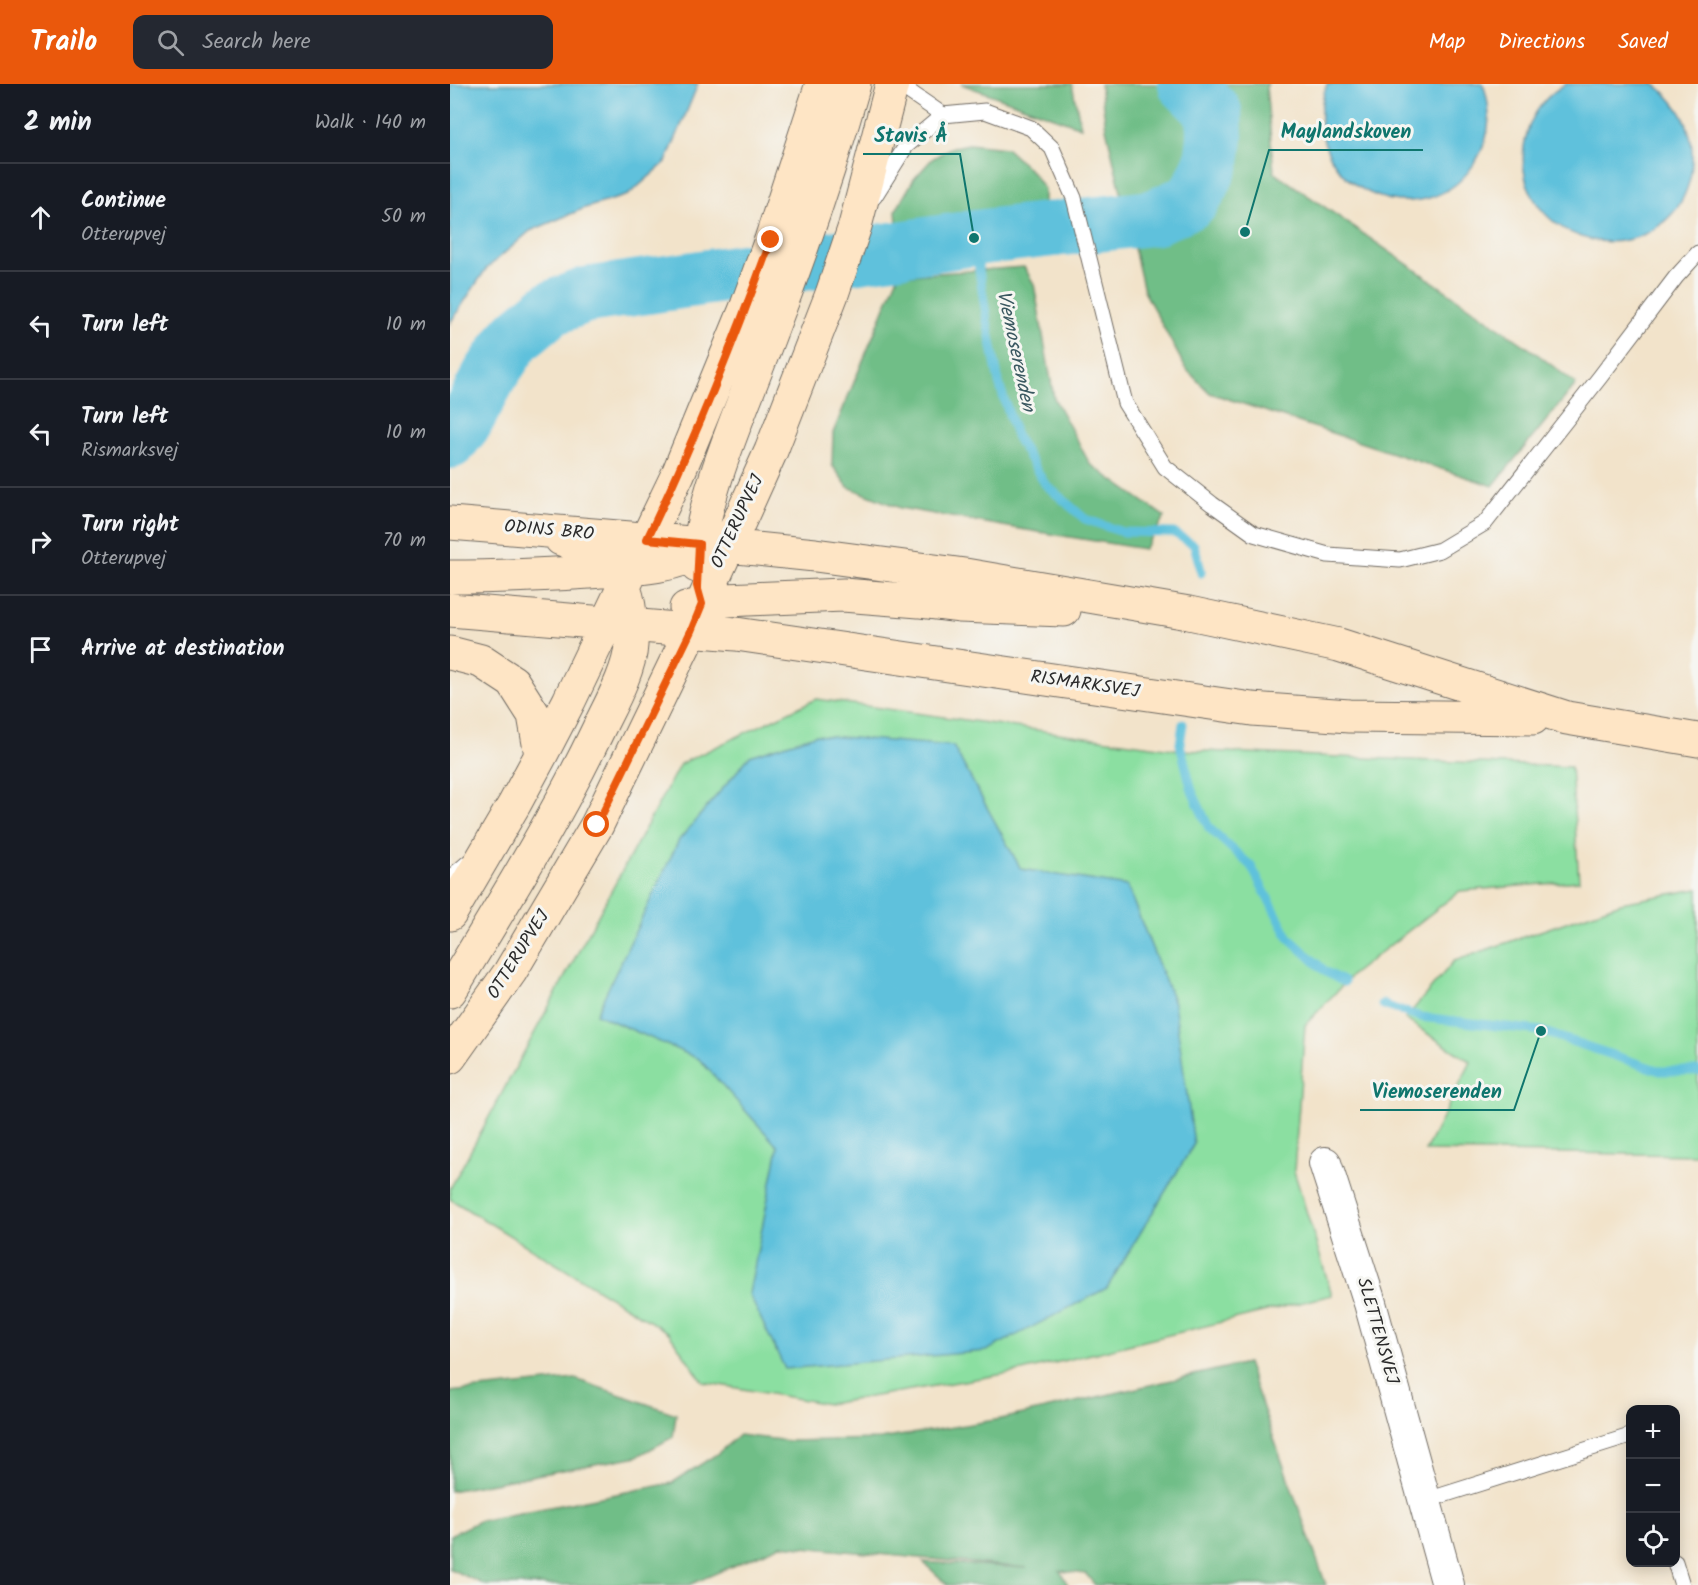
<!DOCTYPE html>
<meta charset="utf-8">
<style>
:root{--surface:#171b24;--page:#242831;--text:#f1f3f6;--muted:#9ea1a6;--line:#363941;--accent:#ea580c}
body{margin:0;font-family:Kalam,sans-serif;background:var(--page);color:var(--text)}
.controls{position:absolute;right:18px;bottom:18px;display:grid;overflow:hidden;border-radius:12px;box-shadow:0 3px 15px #0003}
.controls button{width:54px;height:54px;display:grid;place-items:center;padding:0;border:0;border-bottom:2px solid var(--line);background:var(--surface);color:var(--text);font:30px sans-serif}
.stop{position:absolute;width:18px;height:18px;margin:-14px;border:4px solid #ea580c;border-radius:50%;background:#fff}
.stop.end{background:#ea580c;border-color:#fff;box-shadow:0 2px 6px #0008}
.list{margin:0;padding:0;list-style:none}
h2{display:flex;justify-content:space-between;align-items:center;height:78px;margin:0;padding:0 24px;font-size:26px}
h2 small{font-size:20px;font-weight:400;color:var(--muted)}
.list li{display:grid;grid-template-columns:39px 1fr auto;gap:18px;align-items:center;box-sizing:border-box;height:108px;padding:0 24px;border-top:2px solid var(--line)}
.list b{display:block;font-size:22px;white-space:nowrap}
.list p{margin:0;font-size:20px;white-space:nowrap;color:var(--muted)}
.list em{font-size:20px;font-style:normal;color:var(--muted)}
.icon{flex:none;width:33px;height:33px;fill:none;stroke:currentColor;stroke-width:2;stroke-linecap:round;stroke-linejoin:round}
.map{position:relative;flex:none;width:1248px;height:1501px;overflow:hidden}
header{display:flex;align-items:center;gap:36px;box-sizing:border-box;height:84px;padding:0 30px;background:var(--accent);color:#fff}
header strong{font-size:28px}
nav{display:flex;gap:33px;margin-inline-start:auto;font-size:21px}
.search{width:420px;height:54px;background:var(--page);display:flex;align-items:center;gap:15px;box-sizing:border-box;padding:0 21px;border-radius:12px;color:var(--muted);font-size:22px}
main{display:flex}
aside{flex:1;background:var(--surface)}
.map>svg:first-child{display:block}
.green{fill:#8bdfa1;stroke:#5b8566;stroke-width:1.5}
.forest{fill:#70be87;stroke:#4e7459;stroke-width:1.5}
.water{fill:#5ec1dc;stroke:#447684;stroke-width:1.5}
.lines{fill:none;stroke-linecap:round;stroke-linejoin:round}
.stream{stroke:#5ec1dc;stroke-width:9}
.river{stroke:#5ec1dc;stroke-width:56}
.service-casing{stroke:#716b63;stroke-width:17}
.minor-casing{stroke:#716b63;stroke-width:34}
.secondary-casing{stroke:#716b63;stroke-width:35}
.service{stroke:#fff;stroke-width:15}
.minor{stroke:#fff;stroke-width:32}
.secondary{stroke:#fee5c5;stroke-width:33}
.route{stroke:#ea580c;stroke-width:8}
.labels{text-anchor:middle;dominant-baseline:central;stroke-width:6;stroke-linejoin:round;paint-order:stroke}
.street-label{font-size:18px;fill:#2b2b2b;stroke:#f6f6f2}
.water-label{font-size:20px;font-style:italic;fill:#3a5860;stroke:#f6f6f2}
.leader{fill:none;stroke:#0f766e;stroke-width:2}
.callout-dot{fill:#0f766e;stroke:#f6f6f2;stroke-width:2}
.callout-label{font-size:20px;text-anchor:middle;font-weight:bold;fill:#0f766e;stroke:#f6f6f2;stroke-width:6;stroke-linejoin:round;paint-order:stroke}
</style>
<header>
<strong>Trailo</strong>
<div class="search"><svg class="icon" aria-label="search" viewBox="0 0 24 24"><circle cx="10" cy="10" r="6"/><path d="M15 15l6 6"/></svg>Search here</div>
<nav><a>Map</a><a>Directions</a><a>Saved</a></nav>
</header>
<main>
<aside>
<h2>2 min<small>Walk · 140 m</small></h2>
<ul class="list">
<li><svg class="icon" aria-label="ahead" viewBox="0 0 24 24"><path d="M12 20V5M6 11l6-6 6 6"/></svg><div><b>Continue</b><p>Otterupvej</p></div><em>50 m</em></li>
<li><svg class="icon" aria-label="left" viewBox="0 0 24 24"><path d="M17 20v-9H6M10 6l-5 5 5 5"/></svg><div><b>Turn left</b></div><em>10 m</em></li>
<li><svg class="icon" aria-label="left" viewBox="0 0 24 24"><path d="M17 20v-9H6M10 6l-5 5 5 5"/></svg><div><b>Turn left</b><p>Rismarksvej</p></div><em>10 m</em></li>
<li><svg class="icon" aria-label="right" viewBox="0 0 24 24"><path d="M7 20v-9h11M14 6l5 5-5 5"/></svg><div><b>Turn right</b><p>Otterupvej</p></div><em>70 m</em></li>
<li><svg class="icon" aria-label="arrive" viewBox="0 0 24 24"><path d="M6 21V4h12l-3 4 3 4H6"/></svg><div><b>Arrive at destination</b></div></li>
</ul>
</aside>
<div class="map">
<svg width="1248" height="1501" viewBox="0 0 1248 1501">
<rect width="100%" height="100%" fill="#f6f6f2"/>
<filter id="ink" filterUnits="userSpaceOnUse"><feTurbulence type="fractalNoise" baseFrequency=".0167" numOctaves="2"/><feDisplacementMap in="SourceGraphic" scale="12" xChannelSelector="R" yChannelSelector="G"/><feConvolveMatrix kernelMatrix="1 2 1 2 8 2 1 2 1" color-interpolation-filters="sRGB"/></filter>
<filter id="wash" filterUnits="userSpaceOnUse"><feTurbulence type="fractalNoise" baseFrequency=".008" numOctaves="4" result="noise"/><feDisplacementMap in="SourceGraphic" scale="24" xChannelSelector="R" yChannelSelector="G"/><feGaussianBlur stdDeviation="1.35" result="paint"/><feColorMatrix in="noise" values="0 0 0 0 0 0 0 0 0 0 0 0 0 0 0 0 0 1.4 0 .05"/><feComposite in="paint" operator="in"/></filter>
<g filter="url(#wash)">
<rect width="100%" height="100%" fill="#f2e3ca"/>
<path class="green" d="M366,615L730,666L1121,683L1129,797L1010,807L903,890L855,941L844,1087L882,1211L572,1287L378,1320L253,1298L219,1249L0,1115V1105L230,680Z
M1248,805V1071L975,1067L1021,978L955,935L1004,877L1171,819Z"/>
<path class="forest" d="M511,0H622L631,43Z
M650,0H818L816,3L824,88L1086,269L1126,300L1043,402L760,309L736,285L694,207L656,44Z
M519,60L556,64L581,87L594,105V119L447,140L446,126L464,95L482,75L500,64Z
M574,183L584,200L604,314L640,380L715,433L694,465L570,445L450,424L398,403L382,381L383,349L448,192Z
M797,1279L876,1501H645L636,1490L610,1487L618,1501H498L473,1478L577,1484L331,1461L239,1501H35L0,1485V1451L29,1437L222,1399L267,1370L289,1351L340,1357L431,1355L551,1335Z
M125,1295L226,1330L223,1353L188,1372L0,1407V1308Z"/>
<path class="water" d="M0,0H248L216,78L178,111L135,124L80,147L36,185L0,239Z
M877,0H1033C1042,25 1041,52 1027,75C977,162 840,103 877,0Z
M1116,0C1137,0 1158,0 1180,0C1186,0 1196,0 1203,0C1210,3 1218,12 1223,18C1248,47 1248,93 1227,124C1169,198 1051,140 1077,49C1083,28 1097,10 1116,0Z
M365,651L503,662L571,785L677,802L724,919L744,1060L657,1204L536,1267L335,1285L299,1210L328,1063L249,975L146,930L229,756L300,672Z"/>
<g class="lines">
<path class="stream" d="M524,154L537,237L549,299L566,352L595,400L635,435L672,448L724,449L744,461L751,486V489
M733,640L730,660L742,707L759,744L801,782L839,854L876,888L894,898
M932,920L939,923L971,933L1091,947L1210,987H1248"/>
<path class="river" d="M0,357L15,338L40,291L65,254L100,225L136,211L524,154L702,134L741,117L752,100L762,78L765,54L764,28L736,0"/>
</g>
</g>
<g filter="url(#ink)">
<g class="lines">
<defs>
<path id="service" d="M448,0L493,31
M424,113L456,62L493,31L535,27L581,44L602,64L624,114L675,319L715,383L762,420L804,450L878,471L950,476L990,466L1035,439L1150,293L1226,193L1248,169
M0,794L20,777
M974,1417L1180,1352
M1225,1478L1232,1501"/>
<path id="minor" d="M875,1079L920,1219L998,1501"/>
<path id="secondary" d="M0,439L277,462L365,471L515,491L739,529L889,561L1117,634L1248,656
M247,482C253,408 290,330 316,260C349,175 379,88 404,0
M0,493C46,493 92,491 139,488C177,485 222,485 256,465
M236,524L276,516L393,511L469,517L509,522L614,526
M0,526L286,550L802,625L899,632L1083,634
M0,569L31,577L63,598L84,631L91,671
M0,830L65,719L91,671L119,617L228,390L297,222L321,156L372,0
M0,907C52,821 105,736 148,646C159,623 180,586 181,561C182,537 180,507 165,487C155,471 128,461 111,455
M0,973L60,888L147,741L241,547L252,520L321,367L382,210L405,142L442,0"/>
</defs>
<use href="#service" class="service-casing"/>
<use href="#minor" class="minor-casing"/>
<use href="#secondary" class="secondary-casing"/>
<use href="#service" class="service"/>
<use href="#minor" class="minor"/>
<use href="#secondary" class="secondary"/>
</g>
</g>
<g class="lines" filter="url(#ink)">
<path class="route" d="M147,741L241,547L252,520L247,502L249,460L197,455C244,358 284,258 321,156"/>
</g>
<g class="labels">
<g class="street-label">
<text transform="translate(288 438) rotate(-65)">OTTERUPVEJ</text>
<text transform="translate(99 447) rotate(5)">ODINS BRO</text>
<text transform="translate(635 601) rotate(8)">RISMARKSVEJ</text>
<text transform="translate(69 871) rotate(-58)">OTTERUPVEJ</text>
<text transform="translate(927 1247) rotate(74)">SLETTENSVEJ</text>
</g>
<g class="water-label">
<text transform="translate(565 267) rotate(78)">Viemoserenden</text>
</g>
</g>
<path class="leader" d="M795 148L819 66H973M524 154L510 70H413M1091 947L1064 1026H910"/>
<g class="callout-dot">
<circle cx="795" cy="148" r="6"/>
<circle cx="524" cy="154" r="6"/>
<circle cx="1091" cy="947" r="6"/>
</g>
<g class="callout-label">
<text x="896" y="54">Maylandskoven</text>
<text x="461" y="58">Stavis Å</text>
<text x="987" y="1014">Viemoserenden</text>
</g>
</svg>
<div class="controls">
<button>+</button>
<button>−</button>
<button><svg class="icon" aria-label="locate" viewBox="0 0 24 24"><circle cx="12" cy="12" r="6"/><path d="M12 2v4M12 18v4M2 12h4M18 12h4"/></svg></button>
</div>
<div class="stop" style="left:147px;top:741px"></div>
<div class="stop end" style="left:321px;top:156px"></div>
</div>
</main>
